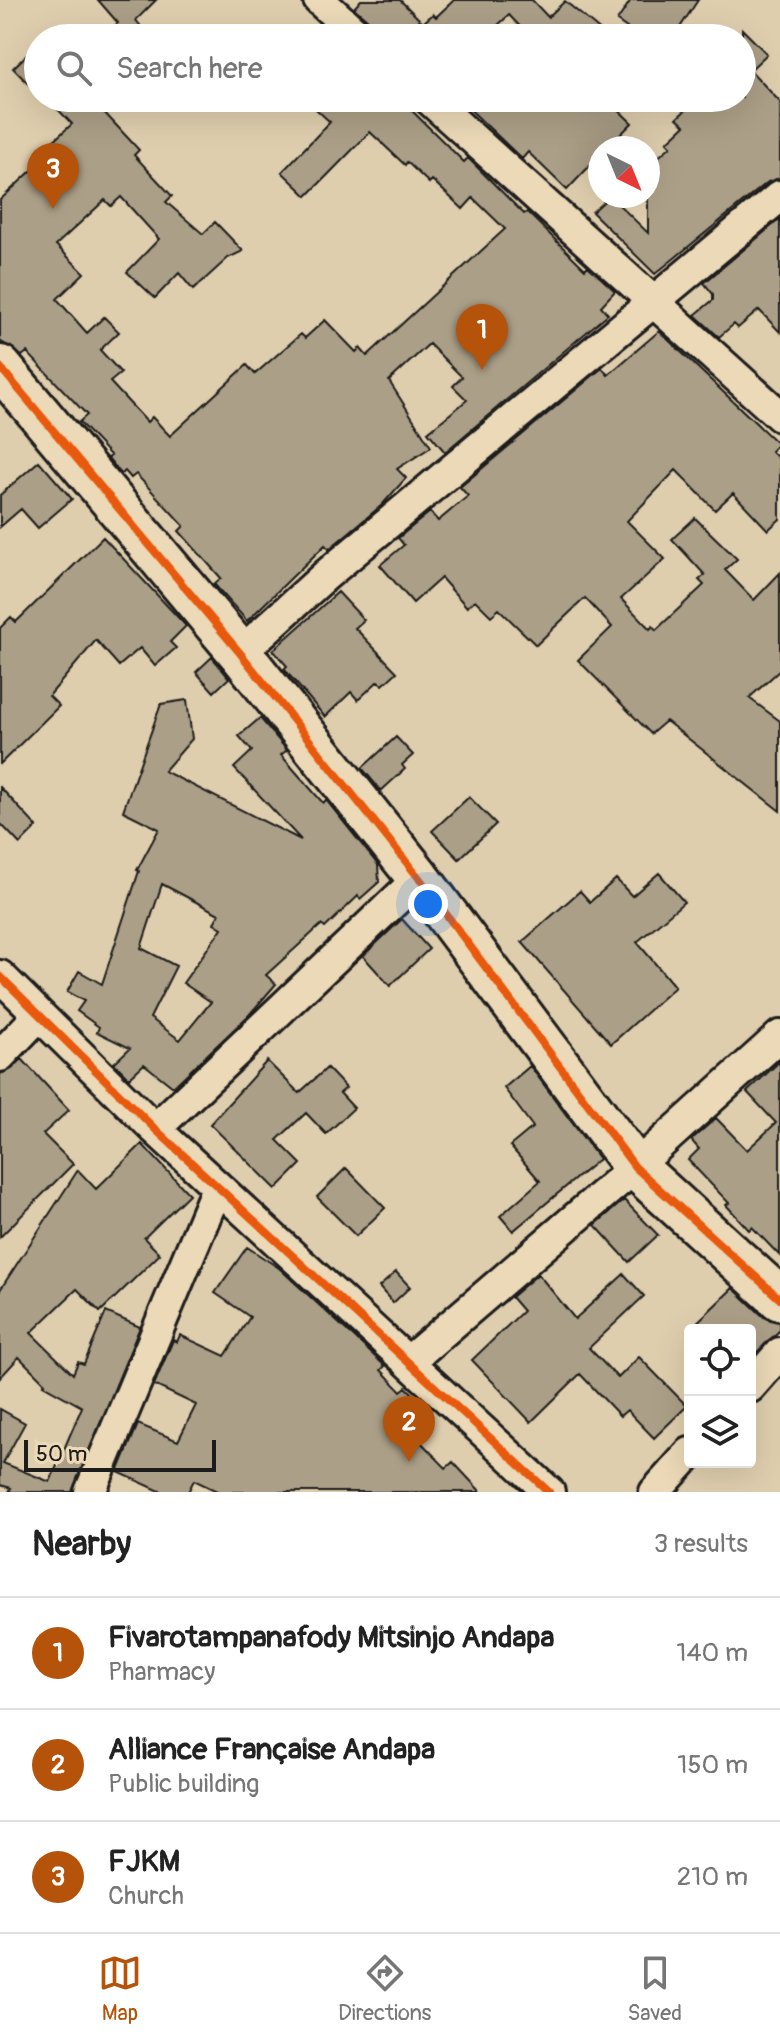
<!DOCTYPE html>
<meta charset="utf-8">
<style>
:root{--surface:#fff;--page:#f2f2f2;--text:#222;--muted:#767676;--line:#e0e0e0;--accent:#b45309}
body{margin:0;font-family:Pangolin,sans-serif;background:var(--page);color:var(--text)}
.controls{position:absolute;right:24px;bottom:24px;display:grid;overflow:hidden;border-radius:8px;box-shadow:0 8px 32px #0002}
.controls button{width:72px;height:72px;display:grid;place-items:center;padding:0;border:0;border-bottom:2px solid var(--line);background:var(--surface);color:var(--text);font:40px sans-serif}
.compass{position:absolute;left:588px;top:136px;width:72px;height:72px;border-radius:50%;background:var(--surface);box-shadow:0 8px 32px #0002;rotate:137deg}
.scale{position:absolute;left:24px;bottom:20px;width:192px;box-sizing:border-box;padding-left:8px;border:4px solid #1c1c1c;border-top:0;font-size:22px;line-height:28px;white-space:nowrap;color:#1c1c1c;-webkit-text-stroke:6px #ebd9b7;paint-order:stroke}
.you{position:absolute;left:428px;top:904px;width:28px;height:28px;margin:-20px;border:6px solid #fff;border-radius:50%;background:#1a73e8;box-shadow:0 0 0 12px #1a73e833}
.badge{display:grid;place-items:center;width:52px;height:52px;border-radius:50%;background:var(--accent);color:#fff;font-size:26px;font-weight:700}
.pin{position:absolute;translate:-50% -66px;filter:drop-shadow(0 2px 4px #0008)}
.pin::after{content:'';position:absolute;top:42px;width:28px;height:24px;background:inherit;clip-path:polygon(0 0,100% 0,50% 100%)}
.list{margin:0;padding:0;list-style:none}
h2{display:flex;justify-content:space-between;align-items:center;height:104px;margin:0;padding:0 32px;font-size:34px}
h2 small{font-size:26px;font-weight:400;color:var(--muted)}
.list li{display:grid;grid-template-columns:52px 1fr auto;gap:24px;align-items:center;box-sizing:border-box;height:112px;padding:0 32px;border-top:2px solid var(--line)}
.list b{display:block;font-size:30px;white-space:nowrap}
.list p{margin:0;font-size:26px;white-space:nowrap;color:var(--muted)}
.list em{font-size:26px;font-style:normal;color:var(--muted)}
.icon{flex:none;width:44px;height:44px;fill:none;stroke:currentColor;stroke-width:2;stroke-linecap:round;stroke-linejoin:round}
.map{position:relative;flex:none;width:780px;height:1492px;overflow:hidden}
.search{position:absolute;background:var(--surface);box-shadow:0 8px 32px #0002;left:24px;right:24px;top:24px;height:88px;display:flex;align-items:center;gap:20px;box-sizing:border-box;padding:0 28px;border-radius:44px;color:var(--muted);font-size:30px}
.sheet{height:440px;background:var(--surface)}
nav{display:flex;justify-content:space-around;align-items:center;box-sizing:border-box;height:112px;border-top:2px solid var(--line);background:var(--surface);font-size:22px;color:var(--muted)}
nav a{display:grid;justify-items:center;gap:4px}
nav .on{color:var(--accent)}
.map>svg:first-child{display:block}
.building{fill:#ac9f87;stroke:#1c1c1c;stroke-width:2;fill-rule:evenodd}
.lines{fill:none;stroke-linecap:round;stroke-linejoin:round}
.street-casing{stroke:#1c1c1c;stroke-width:36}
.secondary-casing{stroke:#1c1c1c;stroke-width:48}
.street{stroke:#ebd9b7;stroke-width:30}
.secondary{stroke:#ebd9b7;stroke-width:42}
.cycleway-casing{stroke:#ebd9b7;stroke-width:13}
.cycleway{stroke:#e8590c;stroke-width:8}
</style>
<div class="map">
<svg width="780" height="1492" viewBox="0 0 780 1492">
<rect width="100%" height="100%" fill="#dfceae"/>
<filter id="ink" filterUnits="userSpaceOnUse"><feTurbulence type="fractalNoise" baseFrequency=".0125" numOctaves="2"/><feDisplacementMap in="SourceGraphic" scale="16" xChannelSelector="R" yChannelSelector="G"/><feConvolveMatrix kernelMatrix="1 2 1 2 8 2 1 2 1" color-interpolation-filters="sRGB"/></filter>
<g filter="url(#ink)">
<path class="building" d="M98,0H156L136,20L143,29L132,38H100L118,23Z
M361,0H400L423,23L433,14L436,17L454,0H532L548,17L565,1L609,38H525L528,35L509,15L484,38H380L374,25L354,8Z
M631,0H698L673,38H641L617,21Z
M742,29L767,54L750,70L780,102V178L768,182L655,274L592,212L610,196L648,233V166L671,146L667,142L685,125L677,118L699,98H705L715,108L727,98H742Z
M38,44V94L13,68Z
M47,98H91L139,150L134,155L172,196L166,202L203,234L215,222L243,251L228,258L193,290L179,273L155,298L127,272L159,239L121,197L111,206L105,200L56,245L84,273L57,299L87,333L104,317L119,332L100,350L121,373L110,382L147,422L152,417L170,436L247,365L255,374L301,334L305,338L325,320L356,352L360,348L367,356L505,229L473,198L463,209L432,180L429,183L407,162L405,165L370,132L307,196L282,172L330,122L304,98H399L464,162L468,158L524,214L527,212L585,269L588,266L615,291L601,306L608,314L445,452L428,432L467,400L453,386L462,377L429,344L389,381L431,447L397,469L406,478L382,505L329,549L325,545L247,621L214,584L221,578L179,531L184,526L136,474L131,478L125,471L121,474L108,458L111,456L79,422L87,415L27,352L22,356L0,341V200L57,147L52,142L72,124Z
M458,98H606L632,123L607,148H600V155L567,190L528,152L522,159Z
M780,219V332L759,310L738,328L734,324L719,337L695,315L713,300V294L704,283Z
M659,331L778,444L771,451L780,460V519L768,530L733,493L715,510L676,470L627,521L665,559L621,599L650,629L653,626L656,630L704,585L699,580L705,575L672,539L695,518L737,559L725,570L754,600L780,573V670L749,698L780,721V811L666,721L651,734L578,660L612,627L585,598L536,645L499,609L491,616L475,600L467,607L441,578L413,603L380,565L404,545L398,538L430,512L438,521L468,496L460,487L602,368L608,375Z
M39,461L72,499L38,528L21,509L0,527V495Z
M103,537L186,626L170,642L176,648L155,666L140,648L119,666L96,640L49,696L59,706L0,764V628L11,617L16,622Z
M338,592L364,620L355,628L397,672L383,685L378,681L358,700L351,692L325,717L284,669L287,666L273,650Z
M212,657L229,678L214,692L196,672Z
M187,700L192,739L164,771L301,840L234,768L252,751L239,736L260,718L287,750L281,755L323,803L326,800L378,865L379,882L360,899L358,896L325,928L321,925L266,975L276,984L249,1015L173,1087L144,1064L129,1078L114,1063L130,1048L97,1032L99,1027L77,1011L84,1001L67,992L79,971L102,984L139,871L137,870L159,829L123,811L161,704ZM162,884L219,914L214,923L222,928L183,983L211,1002L180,1040L150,1018L176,966L141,948Z
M396,737L413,755L402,765L405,769L381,791L362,768Z
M0,787L37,827L20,844L0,823Z
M469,797L496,824L459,859L432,831Z
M659,873L684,902L637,942L675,987L611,1044L522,942L580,891L590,902L616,879L632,896Z
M402,919L429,949L390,986L363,956Z
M22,1059L69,1110L43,1134L73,1164L0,1237V1074L12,1069Z
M267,1061L299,1093L327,1068L346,1088L340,1093L354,1108L326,1134L306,1113L277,1140L301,1164L276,1189L210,1124Z
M780,1061V1256L752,1227L749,1230L726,1205L729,1203L688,1160L699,1149L691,1140L716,1118L747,1150L776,1123L747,1092Z
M530,1066L599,1159L513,1231L500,1216L540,1181L510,1146L533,1127L504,1088Z
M142,1144L189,1194L144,1238L160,1254L100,1312L77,1289L31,1333L73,1374L78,1362L84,1364L106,1312L140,1327L72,1492H9L11,1488L0,1485V1409L25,1423L3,1463L50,1482L82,1407L43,1385L45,1383L19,1357L0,1378V1290L78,1170L96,1189Z
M346,1168L385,1208L356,1236L317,1197Z
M624,1200L658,1235L629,1262L595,1225Z
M247,1247L279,1268L385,1366L381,1370L401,1391L406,1387L420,1401L407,1414L420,1427L412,1433L446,1468L453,1462L481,1492H219L194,1480L188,1492H162L118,1472L138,1424L178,1441L196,1405L154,1385L173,1340L177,1342L180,1335L225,1356L250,1317L215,1293Z
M396,1272L410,1287L393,1303L379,1287Z
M538,1274L575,1319L624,1274L644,1296L589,1348L618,1378L639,1357L687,1406L654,1438L627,1410L620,1416L580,1374L531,1422L472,1360L523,1311L511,1297Z
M733,1288L764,1317L780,1322V1330L750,1359V1330H689Z"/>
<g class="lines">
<defs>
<path id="street" d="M319,0L361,38
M428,98L780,416
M240,653L326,575L780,196
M0,976L155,1129L549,1492
M0,1056L39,1015
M155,1129L419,878
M408,1362L635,1167L780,1036
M750,1387L780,1353
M90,1492L217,1188
M655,1492L690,1453"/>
<path id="secondary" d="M0,367L240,653L419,878L635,1167L780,1299"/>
</defs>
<use href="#street" class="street-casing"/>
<use href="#secondary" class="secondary-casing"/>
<use href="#street" class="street"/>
<use href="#secondary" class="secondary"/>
<defs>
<path id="cycleway" d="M0,367L240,653L419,878L635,1167L780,1299
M0,976L155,1129L549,1492"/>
</defs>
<use href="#cycleway" class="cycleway-casing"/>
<use href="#cycleway" class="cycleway"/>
</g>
</g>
</svg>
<div class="controls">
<button><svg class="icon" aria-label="locate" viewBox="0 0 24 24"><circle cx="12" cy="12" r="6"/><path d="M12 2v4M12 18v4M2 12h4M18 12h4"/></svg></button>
<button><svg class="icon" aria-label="layers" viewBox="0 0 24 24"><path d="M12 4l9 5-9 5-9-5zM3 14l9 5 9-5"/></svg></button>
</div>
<svg class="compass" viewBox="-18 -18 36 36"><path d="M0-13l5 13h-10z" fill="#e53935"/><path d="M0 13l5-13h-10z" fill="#767676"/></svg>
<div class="scale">50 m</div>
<div class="you"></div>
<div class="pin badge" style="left:482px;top:370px">1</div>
<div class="pin badge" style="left:409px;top:1462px">2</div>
<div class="pin badge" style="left:53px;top:209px">3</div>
<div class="search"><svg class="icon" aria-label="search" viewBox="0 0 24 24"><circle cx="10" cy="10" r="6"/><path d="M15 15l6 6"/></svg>Search here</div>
</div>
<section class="sheet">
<h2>Nearby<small>3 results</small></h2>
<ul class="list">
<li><span class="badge">1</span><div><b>Fivarotampanafody Mitsinjo Andapa</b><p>Pharmacy</p></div><em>140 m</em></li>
<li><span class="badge">2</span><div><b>Alliance Française Andapa</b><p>Public building</p></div><em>150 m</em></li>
<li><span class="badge">3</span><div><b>FJKM</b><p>Church</p></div><em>210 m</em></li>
</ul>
</section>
<nav>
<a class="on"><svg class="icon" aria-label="map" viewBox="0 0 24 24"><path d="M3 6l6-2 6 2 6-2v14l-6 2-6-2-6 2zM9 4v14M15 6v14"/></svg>Map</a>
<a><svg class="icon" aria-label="directions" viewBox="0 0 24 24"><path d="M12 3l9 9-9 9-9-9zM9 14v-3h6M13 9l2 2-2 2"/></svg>Directions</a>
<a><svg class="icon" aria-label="saved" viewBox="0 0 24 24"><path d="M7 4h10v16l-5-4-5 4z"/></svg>Saved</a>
</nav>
